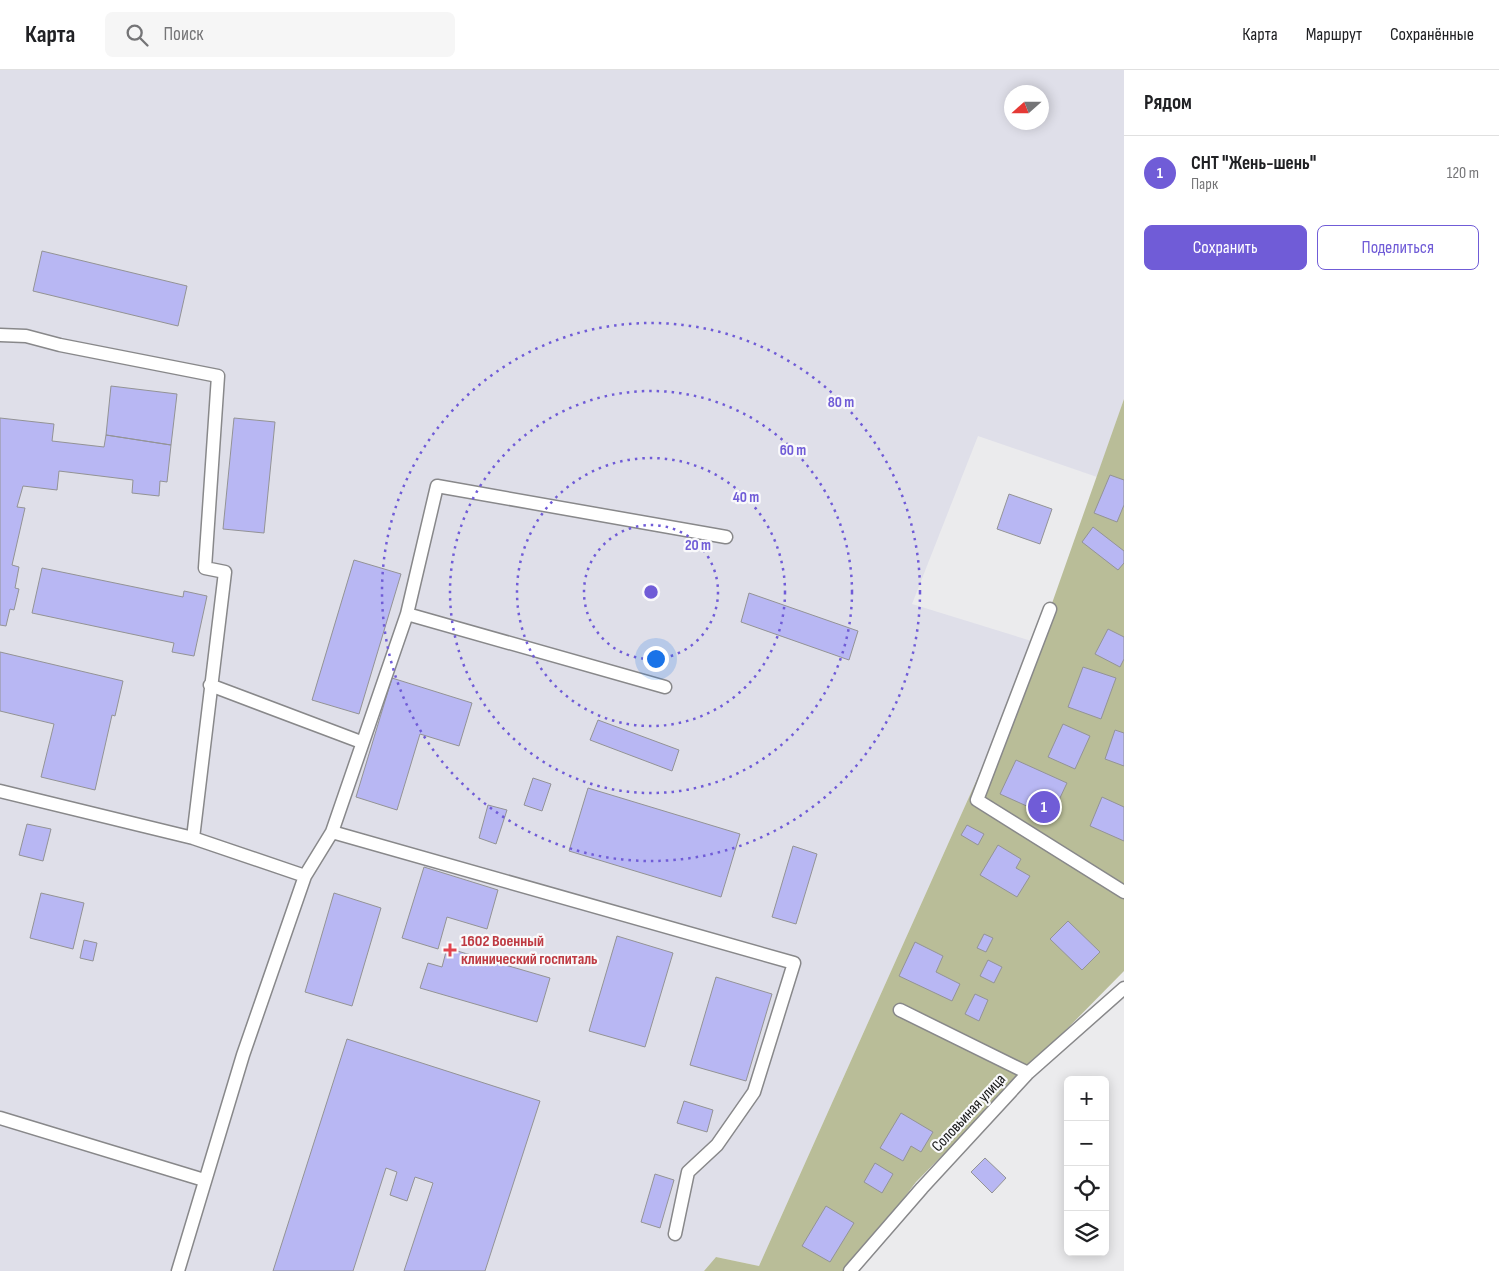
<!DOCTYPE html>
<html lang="ru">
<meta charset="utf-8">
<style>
:root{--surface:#fff;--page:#f6f6f6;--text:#202124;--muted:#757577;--line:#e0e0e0;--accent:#705cd7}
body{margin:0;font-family:"Sofia Sans Condensed",sans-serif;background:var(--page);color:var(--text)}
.controls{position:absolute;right:15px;bottom:15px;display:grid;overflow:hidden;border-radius:8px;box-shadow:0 2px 12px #0003}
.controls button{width:45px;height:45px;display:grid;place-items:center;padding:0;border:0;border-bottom:1px solid var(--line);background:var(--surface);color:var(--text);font:25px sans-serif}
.compass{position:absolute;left:1004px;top:15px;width:45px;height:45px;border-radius:50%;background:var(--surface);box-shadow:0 2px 12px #0003;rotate:249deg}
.you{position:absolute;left:655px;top:588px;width:18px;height:18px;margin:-12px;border:4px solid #fff;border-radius:50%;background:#1a73e8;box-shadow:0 0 0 8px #1a73e833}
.badge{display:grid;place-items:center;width:32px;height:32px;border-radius:50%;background:var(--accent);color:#fff;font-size:16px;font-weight:700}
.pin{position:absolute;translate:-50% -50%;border:2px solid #fff;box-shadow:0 1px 5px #0006}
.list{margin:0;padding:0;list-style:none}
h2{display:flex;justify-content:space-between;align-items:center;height:65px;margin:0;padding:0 20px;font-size:21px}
h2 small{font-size:16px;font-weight:400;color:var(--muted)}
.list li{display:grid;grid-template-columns:32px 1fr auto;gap:15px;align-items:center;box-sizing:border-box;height:75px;padding:0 20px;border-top:1px solid var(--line)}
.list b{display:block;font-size:19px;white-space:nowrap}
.list p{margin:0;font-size:16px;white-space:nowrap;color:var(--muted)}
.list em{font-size:16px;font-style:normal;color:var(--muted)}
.actions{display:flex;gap:10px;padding:15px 20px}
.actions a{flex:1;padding:11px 0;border:1px solid var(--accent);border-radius:8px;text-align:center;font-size:18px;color:var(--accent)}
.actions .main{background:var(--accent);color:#fff}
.icon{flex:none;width:28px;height:28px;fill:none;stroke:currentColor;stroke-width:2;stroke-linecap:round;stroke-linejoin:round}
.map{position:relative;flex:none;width:1124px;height:1201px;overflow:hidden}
header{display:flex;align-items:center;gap:30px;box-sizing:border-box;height:70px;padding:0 25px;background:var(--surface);border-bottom:1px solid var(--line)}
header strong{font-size:24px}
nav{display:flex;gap:28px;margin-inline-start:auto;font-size:18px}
.search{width:350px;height:45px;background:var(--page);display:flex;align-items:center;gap:12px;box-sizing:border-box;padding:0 18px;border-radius:8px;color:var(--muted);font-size:19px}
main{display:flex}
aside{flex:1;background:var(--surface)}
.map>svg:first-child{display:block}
.built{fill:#dfdfe9;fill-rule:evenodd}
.green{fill:#b9bd98}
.building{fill:#b8b7f3;stroke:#939395}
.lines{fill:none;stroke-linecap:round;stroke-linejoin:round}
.lane-casing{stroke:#88888a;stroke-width:15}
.lane{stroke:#fff;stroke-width:12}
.ring{fill:none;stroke:#705cd7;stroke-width:2.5;stroke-dasharray:2.5 5}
.health-dot{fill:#e0444e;stroke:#f9f9fb;stroke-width:2}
.labels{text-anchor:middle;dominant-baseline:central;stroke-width:4.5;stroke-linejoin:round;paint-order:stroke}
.health-label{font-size:16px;font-weight:bold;fill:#be3a42;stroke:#f9f9fb;text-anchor:start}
.street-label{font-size:16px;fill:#161616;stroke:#f9f9fb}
.centre{fill:#705cd7;stroke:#f9f9fb;stroke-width:2.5}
.ring-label{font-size:15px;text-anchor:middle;font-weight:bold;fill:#705cd7;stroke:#f9f9fb;stroke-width:4.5;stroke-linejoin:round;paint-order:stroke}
</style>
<header>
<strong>Карта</strong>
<div class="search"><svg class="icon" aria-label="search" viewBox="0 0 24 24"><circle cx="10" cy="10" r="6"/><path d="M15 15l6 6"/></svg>Поиск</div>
<nav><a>Карта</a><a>Маршрут</a><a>Сохранённые</a></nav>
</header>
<main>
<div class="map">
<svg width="1124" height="1201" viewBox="0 0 1124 1201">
<rect width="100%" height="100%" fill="#ebebed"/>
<path class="built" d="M0,0H1124V329L1097,407L978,366L912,534L1038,573L759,1196L716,1187L704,1201H0ZM1012,22H1042V52H1012Z"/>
<path class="green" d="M1124,329V901L916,1112L849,1201H704L716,1187L759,1196L1038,573Z"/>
<path class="building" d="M42,181L187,216L178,256L33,221Z
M111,316L177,324L171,375L106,365Z
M0,348L54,354L52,371L104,377L106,365L171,375L167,412L160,411L159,426L132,423L133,410L59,401L57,420L23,416L17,437L25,438L12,495L19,497L15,518L19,519L14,540L10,539L6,556L0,555Z
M234,348L275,352L264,463L223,459Z
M1110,405L1124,410V435L1117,452L1094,443Z
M1009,424L1052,439L1040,474L997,459Z
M1093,457L1124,481V493L1118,500L1082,472Z
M354,490L401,504L359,644L312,630Z
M42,498L183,527L184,521L207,526L194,586L172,582L174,573L32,543Z
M749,523L858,561L849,590L741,552Z
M1108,559L1124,567V589L1120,597L1095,584Z
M0,582L123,611L115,646L112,645L95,720L41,707L54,654L0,641Z
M1083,597L1116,608L1101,649L1068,637Z
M392,608L472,633L459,676L420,664L397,740L356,727Z
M598,650L679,680L672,701L590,670Z
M1063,654L1090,666L1075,699L1048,687Z
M1115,660L1124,663V696L1105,689Z
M1016,690L1067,713L1051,747L1000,724Z
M533,708L551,714L542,741L524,735Z
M588,718L740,764L721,827L569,781Z
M1102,727L1124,737V771L1090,756Z
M488,735L507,740L496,774L479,768Z
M27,754L51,759L43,791L19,785Z
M967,755L984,764L978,775L961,765Z
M998,775L1021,789L1016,798L1030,806L1017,827L980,805Z
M793,776L817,784L796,854L772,847Z
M424,797L498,820L487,859L447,847L438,879L402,868Z
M41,823L84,833L73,879L30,868Z
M334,823L381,838L352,936L305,922Z
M1068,851L1100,882L1082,900L1050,869Z
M984,864L993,868L986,882L977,878Z
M617,866L673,883L645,977L589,961Z
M84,870L97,873L93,891L80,888Z
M915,872L943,886L936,902L960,914L952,931L899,906Z
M447,878L550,908L537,952L420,918L428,893L442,897Z
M988,890L1002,897L994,913L980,906Z
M716,907L772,924L746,1011L690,995Z
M975,924L988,930L979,951L965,944Z
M347,969L540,1031L485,1201H404L433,1113L415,1107L407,1131L390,1125L397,1102L386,1098L353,1201H273Z
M684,1031L713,1040L707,1062L677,1053Z
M901,1043L933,1062L921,1082L911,1076L903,1091L880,1078Z
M985,1088L1006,1108L992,1123L971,1102Z
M875,1093L893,1104L882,1123L864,1112Z
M655,1104L674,1110L660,1158L641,1152Z
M826,1136L854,1153L830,1192L802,1176Z"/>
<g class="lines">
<defs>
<path id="lane" d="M0,265L26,266L60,275L218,306L205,498L225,502L193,768
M1050,539L977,730L1124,822
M210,615L361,672
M665,617L407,544L437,416L726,467
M0,721L193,768L305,806
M332,762L794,893L754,1022L717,1075L688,1102L675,1164
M900,940L1028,1003
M0,1048L204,1110
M178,1201L243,985L305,806L332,762L407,544
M850,1201L922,1118L1028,1003L1124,918"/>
</defs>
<use href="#lane" class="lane-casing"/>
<use href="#lane" class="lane"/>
</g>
<g class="ring">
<circle cx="651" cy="522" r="67"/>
<circle cx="651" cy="522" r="134"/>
<circle cx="651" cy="522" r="201"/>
<circle cx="651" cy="522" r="269"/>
</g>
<path class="health-dot" d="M447.5 872.5h5v5h5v5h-5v5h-5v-5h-5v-5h5z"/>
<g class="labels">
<g class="health-label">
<text x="461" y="871">1602 Военный<tspan x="461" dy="18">клинический госпиталь</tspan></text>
</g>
<g class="street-label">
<text transform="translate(969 1043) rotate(-47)">Соловьиная улица</text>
</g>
</g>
<circle cx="651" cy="522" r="8" class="centre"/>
<g class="ring-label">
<text x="841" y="337">80 m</text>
<text x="793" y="385">60 m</text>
<text x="746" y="432">40 m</text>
<text x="698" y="480">20 m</text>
</g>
</svg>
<div class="controls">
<button>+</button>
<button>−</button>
<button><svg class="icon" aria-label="locate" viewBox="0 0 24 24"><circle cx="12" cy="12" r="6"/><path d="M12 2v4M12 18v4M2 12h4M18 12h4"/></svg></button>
<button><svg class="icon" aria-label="layers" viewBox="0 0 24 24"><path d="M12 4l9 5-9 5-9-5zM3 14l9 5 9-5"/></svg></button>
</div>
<svg class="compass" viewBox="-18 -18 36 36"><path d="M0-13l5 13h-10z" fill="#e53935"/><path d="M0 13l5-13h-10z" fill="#757577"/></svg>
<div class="you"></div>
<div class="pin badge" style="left:1044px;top:737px">1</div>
</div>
<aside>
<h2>Рядом<small></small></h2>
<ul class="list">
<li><span class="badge">1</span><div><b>СНТ &quot;Жень-шень&quot;</b><p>Парк</p></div><em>120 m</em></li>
</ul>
<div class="actions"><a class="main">Сохранить</a><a>Поделиться</a></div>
</aside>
</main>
